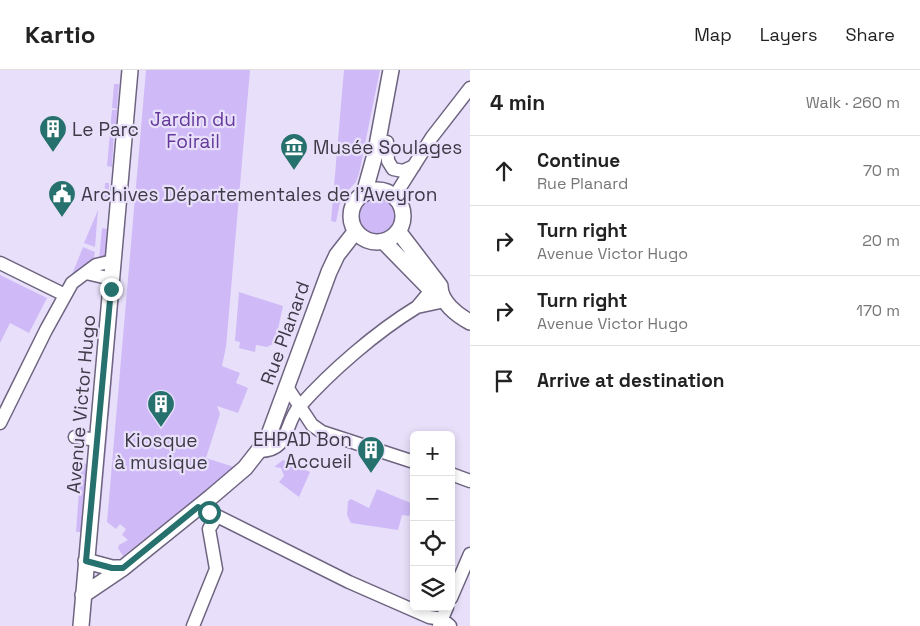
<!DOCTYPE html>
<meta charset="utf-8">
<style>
:root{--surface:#fff;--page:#f6f6f6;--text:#222;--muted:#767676;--line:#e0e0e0}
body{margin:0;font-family:"Space Grotesk",sans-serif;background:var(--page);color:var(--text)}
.controls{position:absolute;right:15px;bottom:15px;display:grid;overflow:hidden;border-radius:8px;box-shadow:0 2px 8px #0003}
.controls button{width:45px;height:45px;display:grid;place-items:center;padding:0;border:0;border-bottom:1px solid var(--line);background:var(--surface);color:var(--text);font:25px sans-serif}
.stop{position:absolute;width:15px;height:15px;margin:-11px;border:4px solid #26706d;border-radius:50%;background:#fff}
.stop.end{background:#26706d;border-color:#fff;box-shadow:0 1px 5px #0008}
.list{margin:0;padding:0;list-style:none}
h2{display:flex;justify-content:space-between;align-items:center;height:65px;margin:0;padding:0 20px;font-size:21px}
h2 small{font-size:16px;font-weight:400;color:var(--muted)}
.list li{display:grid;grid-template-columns:32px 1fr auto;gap:15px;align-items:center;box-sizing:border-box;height:70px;padding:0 20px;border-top:1px solid var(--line)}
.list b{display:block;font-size:19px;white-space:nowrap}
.list p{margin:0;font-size:16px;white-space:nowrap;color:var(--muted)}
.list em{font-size:16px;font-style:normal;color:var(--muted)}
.icon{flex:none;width:28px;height:28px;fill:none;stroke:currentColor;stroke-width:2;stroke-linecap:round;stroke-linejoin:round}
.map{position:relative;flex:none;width:470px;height:556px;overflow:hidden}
header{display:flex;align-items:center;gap:30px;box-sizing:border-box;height:70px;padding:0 25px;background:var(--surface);border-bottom:1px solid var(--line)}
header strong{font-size:24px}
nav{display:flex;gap:28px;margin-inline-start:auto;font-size:18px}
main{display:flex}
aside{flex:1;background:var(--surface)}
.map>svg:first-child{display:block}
.green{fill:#cfbaf7}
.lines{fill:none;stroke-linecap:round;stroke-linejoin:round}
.minor-casing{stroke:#6e6480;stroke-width:15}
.major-casing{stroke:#6e6480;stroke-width:18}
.minor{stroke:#fff;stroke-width:12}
.major{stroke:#fff;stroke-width:15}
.route{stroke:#26706d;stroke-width:6}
.labels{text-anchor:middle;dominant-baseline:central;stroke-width:4.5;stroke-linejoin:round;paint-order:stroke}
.park-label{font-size:19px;fill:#64399a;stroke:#e8e0fa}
.poi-label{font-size:19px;fill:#3f3a47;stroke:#e8e0fa;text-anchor:start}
.street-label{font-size:19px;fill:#3f3a47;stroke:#e8e0fa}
</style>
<header>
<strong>Kartio</strong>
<nav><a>Map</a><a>Layers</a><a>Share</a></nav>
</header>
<main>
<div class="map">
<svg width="470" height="556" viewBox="0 0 470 556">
<rect width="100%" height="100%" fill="#e8e0fa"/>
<path class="green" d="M135,0H138L127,135L124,134Z
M146,0H250L226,277L222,296L240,303L236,313L248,318L238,343L217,336L220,344L206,388L234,397L233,399L123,486L118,478L119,475L128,470L122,465L126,459L120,454L116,459L107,452Z
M344,0H380L359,104L356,112L341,128L336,152L331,151Z
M114,14H119L117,39L112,38Z
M112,40H117L116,60L110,59Z
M110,62L114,63L112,97L107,96Z
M105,113H109V124L113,125L112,133L104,132Z
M358 146a18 18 0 1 1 36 0a18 18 0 1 1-36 0Z
M98,140L95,177L84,173Z
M102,158L107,159L106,173L110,174L106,185L99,190Z
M83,177L95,182L93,192L71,207Z
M0,205L47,228L29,263L10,253L0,273Z
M239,222L283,236L275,273L267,277L256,275L255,282L239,278L240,272L235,271Z
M116,226H119L109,346H106Z
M105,357H108L100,447L97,445Z
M283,390L310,402L299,427L279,412L284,406L281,398L274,397Z
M81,393L87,394L81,462H76Z
M377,419L413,434L409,446L402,445L398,460L351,453L347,445L348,431L351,429L369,438Z"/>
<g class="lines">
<defs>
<path id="minor" d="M387,72L388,91L393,99L403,101L414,96
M394,127L432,67L470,18
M0,193L65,225
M86,203L112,209
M417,237L445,231
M287,317L312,355L322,362L414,392
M0,353L46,260L72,213L96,195L113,191
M75,367L98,370
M258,381C290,382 284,354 299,337C331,301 376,262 417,237L427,225L440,223
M451,404L470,411
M199,437L349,512L429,547L442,549L450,556
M451,528L470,484
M193,556L216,499L209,459L217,446
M439,556L447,537"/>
<path id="major" d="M351 146a26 26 0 1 1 52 0a26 26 0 1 1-52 0Z
M364,124L376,81L391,0
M398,161L440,216C440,232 457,245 470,252
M384,172L430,219L440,223
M86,491L112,498H123
M83,525L123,498L211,427L245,398L267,370L329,202L337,185L355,162
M81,556L130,0"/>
</defs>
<use href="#minor" class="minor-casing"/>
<use href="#major" class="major-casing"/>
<use href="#minor" class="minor"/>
<use href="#major" class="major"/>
</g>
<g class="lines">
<path class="route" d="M111,219L86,491L112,498H123L198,437L209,442"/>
</g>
<defs>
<symbol id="building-pin" viewBox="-11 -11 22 30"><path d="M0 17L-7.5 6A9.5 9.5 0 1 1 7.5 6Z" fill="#26706d" stroke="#e8e0fa"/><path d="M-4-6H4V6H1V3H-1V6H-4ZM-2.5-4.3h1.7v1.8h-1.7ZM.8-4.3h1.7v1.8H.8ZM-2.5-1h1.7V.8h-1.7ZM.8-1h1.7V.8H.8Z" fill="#fff"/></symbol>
<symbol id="museum-pin" viewBox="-11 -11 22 30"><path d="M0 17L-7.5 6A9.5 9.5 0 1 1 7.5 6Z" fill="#26706d" stroke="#e8e0fa"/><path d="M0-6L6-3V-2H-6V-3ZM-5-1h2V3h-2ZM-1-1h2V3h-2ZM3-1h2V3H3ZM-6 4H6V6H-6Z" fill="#fff"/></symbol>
<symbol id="civic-pin" viewBox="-11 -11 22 30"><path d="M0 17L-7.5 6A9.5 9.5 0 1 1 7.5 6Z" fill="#26706d" stroke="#e8e0fa"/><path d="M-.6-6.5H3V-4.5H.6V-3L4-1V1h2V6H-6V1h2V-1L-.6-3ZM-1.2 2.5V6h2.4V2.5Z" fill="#fff"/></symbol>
</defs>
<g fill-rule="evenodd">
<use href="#building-pin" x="37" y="43" width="32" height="43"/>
<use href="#museum-pin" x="278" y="61" width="32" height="43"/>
<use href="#civic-pin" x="46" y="108" width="32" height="43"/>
<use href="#building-pin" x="145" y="318" width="32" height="43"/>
<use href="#building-pin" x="355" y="364" width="32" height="43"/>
</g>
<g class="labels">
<g class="park-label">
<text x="193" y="49">Jardin du<tspan x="193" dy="22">Foirail</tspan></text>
</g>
<g class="poi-label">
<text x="72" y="59">Le Parc</text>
<text x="313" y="77">Musée Soulages</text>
<text x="81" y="124">Archives Départementales de l'Aveyron</text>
<text x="352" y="369" text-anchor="end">EHPAD Bon<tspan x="352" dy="22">Accueil</tspan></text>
<text x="161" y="370" text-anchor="middle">Kiosque<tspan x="161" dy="22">à musique</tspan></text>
</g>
<g class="street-label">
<text transform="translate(285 263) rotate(-70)">Rue Planard</text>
<text transform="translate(81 334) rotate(-85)">Avenue Victor Hugo</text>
</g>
</g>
</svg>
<div class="controls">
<button>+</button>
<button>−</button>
<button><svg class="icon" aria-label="locate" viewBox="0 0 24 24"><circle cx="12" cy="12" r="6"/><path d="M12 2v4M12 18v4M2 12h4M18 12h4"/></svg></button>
<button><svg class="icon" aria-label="layers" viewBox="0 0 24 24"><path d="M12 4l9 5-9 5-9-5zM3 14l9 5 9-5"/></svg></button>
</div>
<div class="stop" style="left:209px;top:442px"></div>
<div class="stop end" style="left:111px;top:219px"></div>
</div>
<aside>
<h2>4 min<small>Walk · 260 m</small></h2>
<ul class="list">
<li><svg class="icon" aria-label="ahead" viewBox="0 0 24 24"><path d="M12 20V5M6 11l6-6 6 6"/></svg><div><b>Continue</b><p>Rue Planard</p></div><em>70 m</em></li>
<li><svg class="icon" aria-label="right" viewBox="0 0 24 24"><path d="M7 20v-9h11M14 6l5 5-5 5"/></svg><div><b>Turn right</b><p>Avenue Victor Hugo</p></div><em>20 m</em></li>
<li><svg class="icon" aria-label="right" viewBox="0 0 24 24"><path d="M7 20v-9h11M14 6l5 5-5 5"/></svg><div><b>Turn right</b><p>Avenue Victor Hugo</p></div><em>170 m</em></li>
<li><svg class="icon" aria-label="arrive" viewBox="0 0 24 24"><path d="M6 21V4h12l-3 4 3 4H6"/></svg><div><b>Arrive at destination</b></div></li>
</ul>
</aside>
</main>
